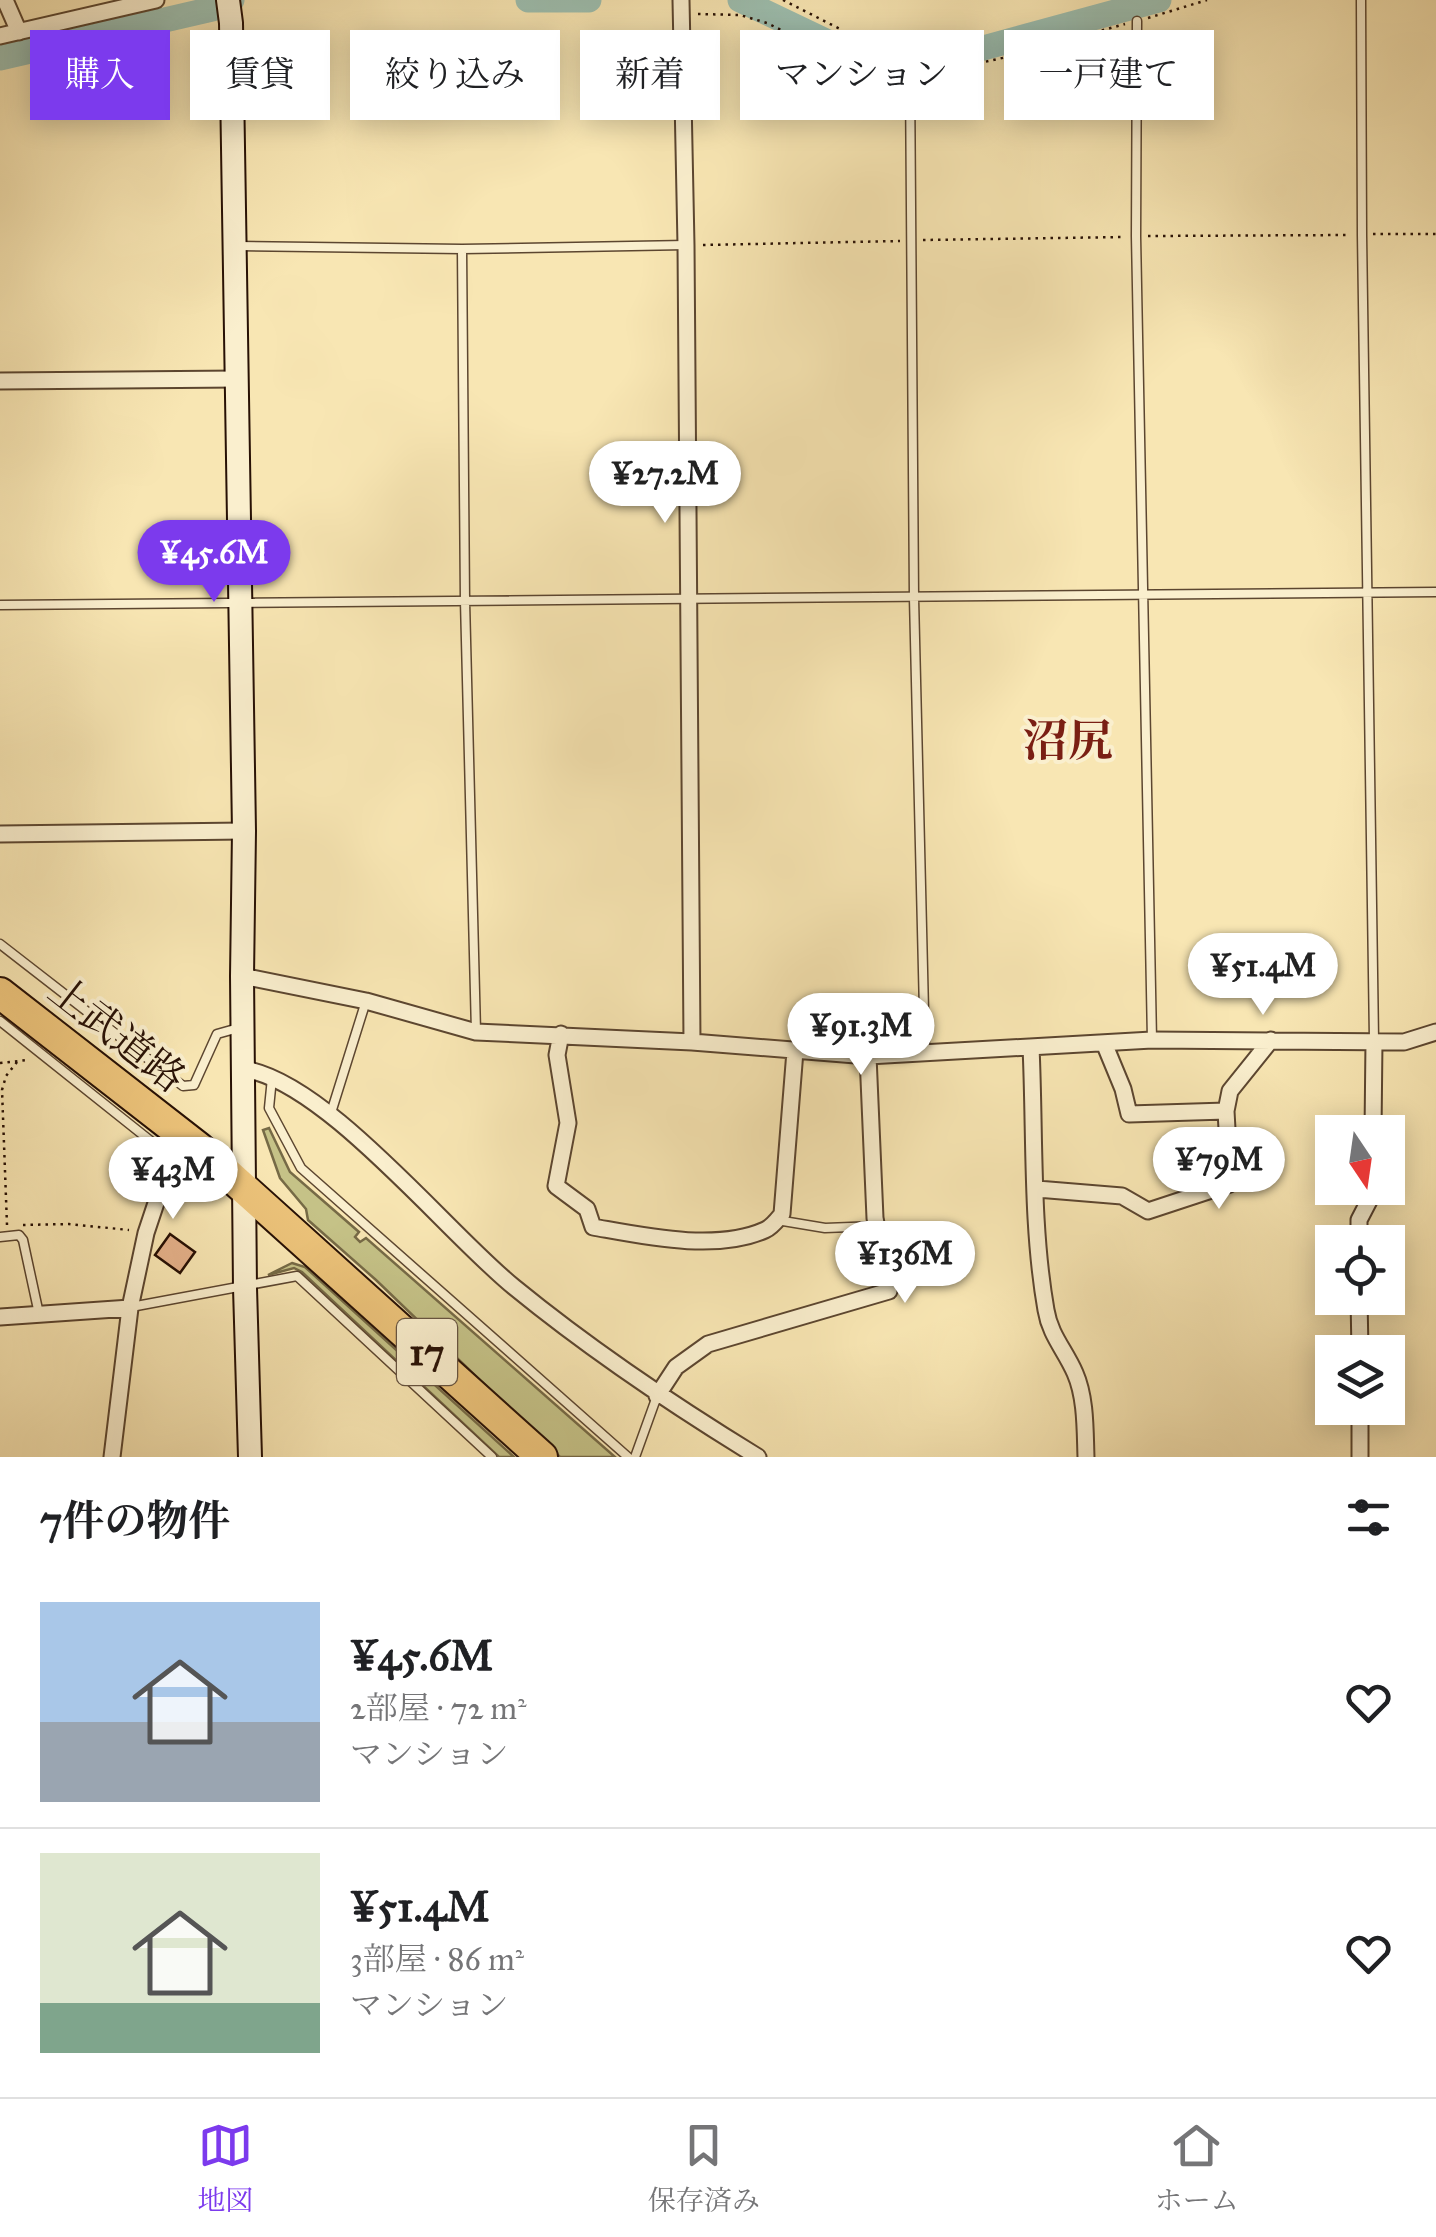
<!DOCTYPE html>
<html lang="ja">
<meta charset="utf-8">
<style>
body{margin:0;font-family:"IM FELL Great Primer","Noto Serif JP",serif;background:#f2f2f2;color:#202124;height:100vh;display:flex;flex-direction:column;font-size:38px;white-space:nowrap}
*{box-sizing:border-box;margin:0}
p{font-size:32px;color:#757577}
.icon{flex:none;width:55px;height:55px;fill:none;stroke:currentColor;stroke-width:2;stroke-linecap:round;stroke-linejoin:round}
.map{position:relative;height:1457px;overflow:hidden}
.details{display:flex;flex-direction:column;background:#fff;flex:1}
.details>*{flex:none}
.guide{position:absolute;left:30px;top:30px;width:1378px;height:90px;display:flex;gap:20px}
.needle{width:65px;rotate:167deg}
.controls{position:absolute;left:1315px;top:1115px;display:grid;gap:20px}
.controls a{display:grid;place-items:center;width:90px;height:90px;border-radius:0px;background:#fff;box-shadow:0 5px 25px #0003;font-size:50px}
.price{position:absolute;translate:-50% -85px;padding:0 22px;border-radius:35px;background:#fff;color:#222;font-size:32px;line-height:65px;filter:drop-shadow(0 2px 5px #0008)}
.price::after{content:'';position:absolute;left:50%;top:60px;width:30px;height:22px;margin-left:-15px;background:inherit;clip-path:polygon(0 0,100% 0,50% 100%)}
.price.current{background:#7c3aed;color:#fff}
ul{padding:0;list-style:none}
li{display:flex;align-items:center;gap:30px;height:250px;padding:0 40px}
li+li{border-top:2px solid #e0e0e0}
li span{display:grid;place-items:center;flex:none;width:280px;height:200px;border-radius:0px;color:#555}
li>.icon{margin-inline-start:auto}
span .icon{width:120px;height:120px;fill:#fffc;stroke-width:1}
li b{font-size:42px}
h2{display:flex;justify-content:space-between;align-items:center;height:120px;padding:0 40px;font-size:42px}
.chip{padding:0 35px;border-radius:0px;background:#fff;box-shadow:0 5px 25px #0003;font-size:35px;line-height:90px}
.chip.current{background:#7c3aed;color:#fff}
.menu{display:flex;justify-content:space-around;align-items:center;height:140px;border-top:2px solid #e0e0e0;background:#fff;font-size:28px;color:#757577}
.menu a{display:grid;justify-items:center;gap:5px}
.menu .current{color:#7c3aed}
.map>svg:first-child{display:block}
.green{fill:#c5c287;stroke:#766a46;stroke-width:2.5}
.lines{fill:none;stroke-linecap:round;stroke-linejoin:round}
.river{stroke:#9dbfb0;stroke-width:25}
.building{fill:#e4b18a;stroke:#281105;stroke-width:2.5}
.lane-casing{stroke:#5c4630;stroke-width:11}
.street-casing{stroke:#5c4630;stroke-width:19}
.secondary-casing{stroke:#281105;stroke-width:26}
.highway-casing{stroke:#281105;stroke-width:34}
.path{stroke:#281105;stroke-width:2.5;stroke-dasharray:2.5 5;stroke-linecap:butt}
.lane{stroke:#faefce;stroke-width:8}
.street{stroke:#faefce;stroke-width:15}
.secondary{stroke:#faefce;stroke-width:22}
.highway{stroke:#ecc37a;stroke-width:30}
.labels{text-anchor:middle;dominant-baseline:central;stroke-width:8;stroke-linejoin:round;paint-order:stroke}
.shield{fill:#faefce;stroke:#675441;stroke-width:2.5}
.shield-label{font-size:38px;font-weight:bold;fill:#281105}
.street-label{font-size:40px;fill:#281105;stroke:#faefce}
.quarter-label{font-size:45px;font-weight:bold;fill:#7a1f14;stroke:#faefce}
</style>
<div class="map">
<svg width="1436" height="1457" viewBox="0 0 1436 1457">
<rect width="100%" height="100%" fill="#f8e6b3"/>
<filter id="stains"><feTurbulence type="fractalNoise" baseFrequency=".002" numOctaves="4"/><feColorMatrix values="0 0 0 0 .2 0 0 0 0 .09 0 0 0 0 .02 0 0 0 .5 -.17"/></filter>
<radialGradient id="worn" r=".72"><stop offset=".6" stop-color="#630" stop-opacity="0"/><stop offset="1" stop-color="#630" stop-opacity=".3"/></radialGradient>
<path class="green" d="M 269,1128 L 290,1172 L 359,1232 L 355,1237 L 360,1242 L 366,1238 L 615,1457 L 560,1457 L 376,1280 L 308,1220 L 306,1209 L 280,1178 L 263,1130 Z
M 292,1263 L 305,1267 L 514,1457 L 499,1457 L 302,1272 L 294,1268 L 268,1275 Z"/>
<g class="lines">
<path class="river" d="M 528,0 L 589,0
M 740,0 L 853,54 L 904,63 L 954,56 L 1159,0
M 0,58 L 212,9 L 232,0"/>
</g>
<path class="building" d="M 170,1234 L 195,1252 L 180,1273 L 155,1255 Z"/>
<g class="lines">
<g class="lane-casing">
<path id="lane" d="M 1361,0 L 1362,235 L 1374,1040
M 1137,21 L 1136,236 L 1152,1040
M 910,76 L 914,598 L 925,1053
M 238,246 L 462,249 L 686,245
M 462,249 L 465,601 L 476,1032
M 0,605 L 1436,592
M 0,944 L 183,1086 L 194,1085 L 217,1034 L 242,1027
M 0,1021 L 162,1150
M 272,1078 L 269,1108 L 301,1168 L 628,1457
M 330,1116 L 366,1001
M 777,1220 L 825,1228 L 877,1226
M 0,1237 L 19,1235 L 23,1240 L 39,1314
M 131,1307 L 297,1276 L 492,1457
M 635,1457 L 657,1396"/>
</g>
<g class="street-casing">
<path id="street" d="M 5,0 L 19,32
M 681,0 L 686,245 L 692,1042
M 0,36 L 156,0
M 0,381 L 238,379
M 0,834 L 244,831
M 242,976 L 366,1001 L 476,1032 L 692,1042 L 868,1056 L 1152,1040 L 1404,1042 L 1436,1032
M 561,1034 L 557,1055 L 568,1123 L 556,1186 L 587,1209 L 593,1227 C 644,1236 716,1252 765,1230 C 772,1227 777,1220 782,1214 L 795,1051
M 1104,1043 L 1123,1089 L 1129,1114 L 1226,1111
M 1031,1047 C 1035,1134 1031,1225 1046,1310 C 1050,1335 1065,1350 1075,1373 C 1086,1398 1085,1430 1086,1457
M 243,1069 C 325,1080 447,1233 514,1287 C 591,1350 673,1405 758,1457
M 1373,1132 L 1374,1041
M 1037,1189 L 1122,1196 L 1148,1211 L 1230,1184 L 1226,1111 L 1230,1091 L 1271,1040
M 1359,1242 L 1359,1220 L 1372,1195 L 1372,1188
M 1359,1298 L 1360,1352
M 0,1317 L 130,1308
M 657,1396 L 676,1367 L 708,1344 L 889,1291 L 875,1218 L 868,1056
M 1360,1408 L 1360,1457
M 112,1457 L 130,1308 L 146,1233 L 169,1164 L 162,1150"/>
</g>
<g class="secondary-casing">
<path id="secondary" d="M 228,0 L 231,23 L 244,831 L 242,976 L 245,1288 L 250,1457"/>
</g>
<g class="highway-casing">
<path id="highway" d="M 0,993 L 199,1148 L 542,1457"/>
</g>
<path class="path" d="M 783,0 L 840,29
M 698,14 L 740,15 L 767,23 L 854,66 L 897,75
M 1148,18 L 1207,0
M 920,76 L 1007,57 L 1125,24
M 1373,234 L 1436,234
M 1148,236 L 1350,235
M 923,240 L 1125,237
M 703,245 L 900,241
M 0,1063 L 28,1060
M 7,1225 L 2,1090 L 6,1076 L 17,1062
M 23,1225 L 69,1224 L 129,1230"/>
<use href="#lane" class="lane"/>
<use href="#street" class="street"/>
<use href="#secondary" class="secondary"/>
<use href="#highway" class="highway"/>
</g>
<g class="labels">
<rect class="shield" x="397" y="1319" width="60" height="66" rx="8"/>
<g class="shield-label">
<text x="427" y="1352">17</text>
</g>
<g class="street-label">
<text transform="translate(117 1034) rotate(38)">上武道路</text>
</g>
<g class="quarter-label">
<text x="1068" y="740">沼尻</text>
</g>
</g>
<rect width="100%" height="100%" filter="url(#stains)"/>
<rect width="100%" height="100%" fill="url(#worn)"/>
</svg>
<div class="controls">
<a><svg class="needle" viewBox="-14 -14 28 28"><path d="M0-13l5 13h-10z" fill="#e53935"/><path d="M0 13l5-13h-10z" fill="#757577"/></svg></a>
<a><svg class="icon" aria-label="locate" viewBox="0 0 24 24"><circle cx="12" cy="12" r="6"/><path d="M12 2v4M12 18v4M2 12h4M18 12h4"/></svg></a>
<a><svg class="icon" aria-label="layers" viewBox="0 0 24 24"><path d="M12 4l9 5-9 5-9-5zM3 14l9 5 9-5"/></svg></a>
</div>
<b class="price" style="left:665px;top:526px">¥27.2M</b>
<b class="price current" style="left:214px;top:605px">¥45.6M</b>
<b class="price" style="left:1263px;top:1018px">¥51.4M</b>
<b class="price" style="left:861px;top:1078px">¥91.3M</b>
<b class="price" style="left:1219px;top:1212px">¥79M</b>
<b class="price" style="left:173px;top:1222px">¥43M</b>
<b class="price" style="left:905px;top:1306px">¥136M</b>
<div class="guide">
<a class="chip current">購入</a>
<a class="chip">賃貸</a>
<a class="chip">絞り込み</a>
<a class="chip">新着</a>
<a class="chip">マンション</a>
<a class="chip">一戸建て</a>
</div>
</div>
<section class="details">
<h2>7件の物件<svg class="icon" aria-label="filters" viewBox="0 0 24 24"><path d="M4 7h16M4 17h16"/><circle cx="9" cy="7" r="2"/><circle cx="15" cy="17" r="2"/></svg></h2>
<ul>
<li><span style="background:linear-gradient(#a9c7e8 60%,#9aa5b1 0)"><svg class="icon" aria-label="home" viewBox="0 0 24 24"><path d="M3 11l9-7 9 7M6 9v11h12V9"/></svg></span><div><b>¥45.6M</b><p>2部屋 · 72 m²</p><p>マンション</p></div><svg class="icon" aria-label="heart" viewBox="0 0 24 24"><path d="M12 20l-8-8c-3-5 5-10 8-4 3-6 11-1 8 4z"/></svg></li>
<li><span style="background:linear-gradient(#dfe7d0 75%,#7fa58c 0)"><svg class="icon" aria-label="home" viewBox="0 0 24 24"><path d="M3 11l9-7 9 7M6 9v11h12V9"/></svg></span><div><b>¥51.4M</b><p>3部屋 · 86 m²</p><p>マンション</p></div><svg class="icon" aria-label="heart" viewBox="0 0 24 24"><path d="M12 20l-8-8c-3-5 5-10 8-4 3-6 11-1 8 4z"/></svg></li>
</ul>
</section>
<nav class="menu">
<a class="current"><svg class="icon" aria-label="map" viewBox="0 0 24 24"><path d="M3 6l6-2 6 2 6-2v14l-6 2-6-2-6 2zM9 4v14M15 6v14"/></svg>地図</a>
<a><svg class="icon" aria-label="saved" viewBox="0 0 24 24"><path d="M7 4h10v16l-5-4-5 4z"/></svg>保存済み</a>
<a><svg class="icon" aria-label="home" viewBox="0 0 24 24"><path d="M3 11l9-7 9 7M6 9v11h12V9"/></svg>ホーム</a>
</nav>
